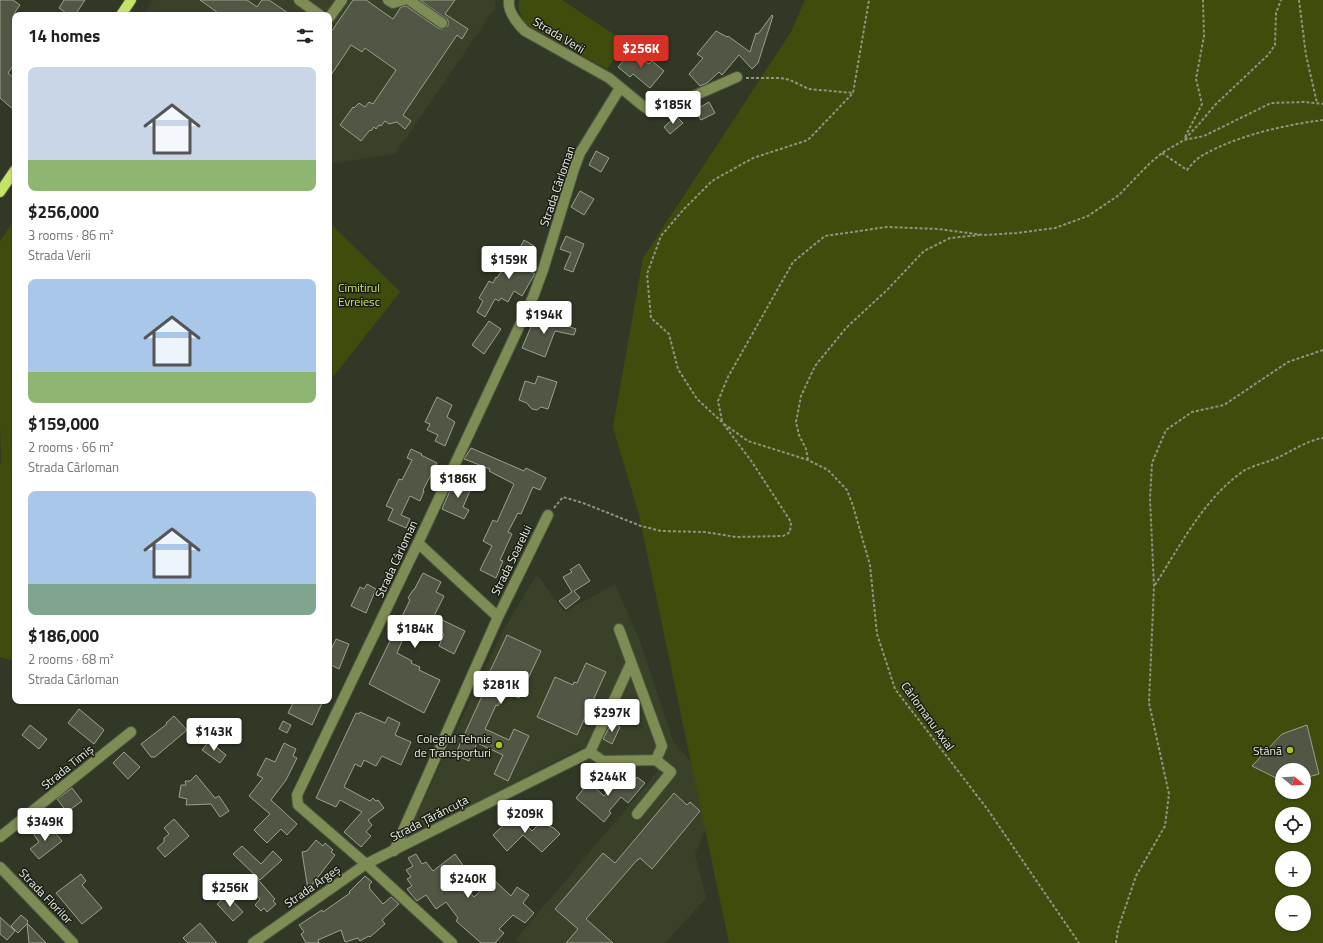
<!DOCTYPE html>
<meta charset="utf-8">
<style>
body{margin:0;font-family:"Titillium Web",sans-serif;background:#f2f2f2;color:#202124;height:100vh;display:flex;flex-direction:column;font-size:15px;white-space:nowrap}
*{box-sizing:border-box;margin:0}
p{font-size:13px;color:#757577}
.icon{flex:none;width:22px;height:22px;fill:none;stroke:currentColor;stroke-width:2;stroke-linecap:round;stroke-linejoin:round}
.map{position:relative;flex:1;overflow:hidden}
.panel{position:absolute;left:12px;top:12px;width:320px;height:692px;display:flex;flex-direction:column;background:#fff;border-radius:8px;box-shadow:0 1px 3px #0004}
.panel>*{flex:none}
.needle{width:26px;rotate:108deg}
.controls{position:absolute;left:1275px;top:763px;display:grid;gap:8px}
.controls a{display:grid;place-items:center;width:36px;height:36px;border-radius:50%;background:#fff;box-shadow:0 1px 3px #0004;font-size:20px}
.price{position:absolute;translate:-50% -34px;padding:0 9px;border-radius:4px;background:#fff;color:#222;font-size:13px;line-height:26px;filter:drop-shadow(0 1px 2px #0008)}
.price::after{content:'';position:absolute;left:50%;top:24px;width:12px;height:9px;margin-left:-6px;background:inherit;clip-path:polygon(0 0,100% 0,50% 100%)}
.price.on{background:#d93025;color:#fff}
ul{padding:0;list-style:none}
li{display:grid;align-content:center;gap:8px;height:212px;padding:0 16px}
li span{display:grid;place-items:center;height:124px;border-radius:8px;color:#555}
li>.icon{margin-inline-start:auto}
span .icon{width:72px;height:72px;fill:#fffc;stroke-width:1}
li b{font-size:17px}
h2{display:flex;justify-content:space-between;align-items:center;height:48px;padding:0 16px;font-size:17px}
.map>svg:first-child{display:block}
.built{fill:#394128}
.green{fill:#3e4d0b;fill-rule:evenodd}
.building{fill:#515744;stroke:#9aa18b}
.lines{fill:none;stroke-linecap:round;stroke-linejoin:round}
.minor-casing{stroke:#4f5544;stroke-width:12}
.major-casing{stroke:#4f5544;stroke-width:12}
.path{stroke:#8f9485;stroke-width:2;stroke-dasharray:3 2;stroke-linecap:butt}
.minor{stroke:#7d8d54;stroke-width:10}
.major{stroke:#c4e468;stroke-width:10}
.poi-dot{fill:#a5c823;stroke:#1c1e16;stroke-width:1.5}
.labels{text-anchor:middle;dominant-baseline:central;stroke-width:3;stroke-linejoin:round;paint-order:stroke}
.street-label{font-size:12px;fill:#e8ece0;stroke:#1c1e16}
.park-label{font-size:12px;fill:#c5e56c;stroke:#1c1e16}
.poi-label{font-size:12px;fill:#e8ece0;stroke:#1c1e16;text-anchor:end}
</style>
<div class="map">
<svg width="1323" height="943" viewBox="0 0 1323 943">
<rect width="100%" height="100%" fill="#323826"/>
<path class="built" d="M 153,0 L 495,0 L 496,7 L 395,154 L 329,164 L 329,15 L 143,15 Z
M 537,574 L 564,612 L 615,584 L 640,641 L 673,741 L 710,784 L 716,805 L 695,854 L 706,898 L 665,943 L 521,943 L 516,939 L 658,771 L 652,766 L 588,765 L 580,749 L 413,834 L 410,829 L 503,631 Z"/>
<path class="green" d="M 519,0 L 562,0 L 627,43 L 607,69 L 524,23 L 519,10 Z
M 805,0 L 1323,0 L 1323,943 L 729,943 L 639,515 L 613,427 L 643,258 L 791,32 ZM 1282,770 L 1304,770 L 1304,792 L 1282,792 ZM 1282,814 L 1304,814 L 1304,836 L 1282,836 ZM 1282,858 L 1304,858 L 1304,880 L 1282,880 ZM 1282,902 L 1304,902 L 1304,924 L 1282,924 Z
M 15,219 L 15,661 L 0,657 L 0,465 L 1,461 L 0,425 L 0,241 Z
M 329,222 L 400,292 L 329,382 Z"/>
<path class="building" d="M 0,0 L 13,0 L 20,5 L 15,12 L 15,63 L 8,73 L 15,79 L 15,111 L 0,98 Z
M 64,0 L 85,0 L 75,15 L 69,15 L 59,8 Z
M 200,0 L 247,0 L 257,7 L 262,0 L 269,0 L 291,15 L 221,15 Z
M 353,0 L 366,0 L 393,19 L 401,7 L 406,6 L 438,28 L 442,29 L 448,26 L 448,20 L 420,0 L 455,0 L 445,14 L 468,29 L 462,39 L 457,35 L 403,115 L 411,121 L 405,129 L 397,122 L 389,124 L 385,121 L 381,126 L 379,125 L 376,129 L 374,127 L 371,131 L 370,130 L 361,141 L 340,125 L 353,107 L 354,108 L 359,103 L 365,107 L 369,102 L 373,104 L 396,70 L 365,48 L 362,52 L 351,45 L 329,78 L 329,35 Z
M 772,15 L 773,16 L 758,63 L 752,69 L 739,55 L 722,75 L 719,72 L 707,83 L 700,86 L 689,74 L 703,58 L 697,54 L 716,31 L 727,37 L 728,36 L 750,52 L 756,33 L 758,34 Z
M 632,51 L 649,64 L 652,61 L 664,71 L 650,88 L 633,74 L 630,77 L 618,67 Z
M 709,102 L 715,113 L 701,120 L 695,110 Z
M 676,116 L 683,123 L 670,134 L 664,127 Z
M 596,151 L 609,158 L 601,172 L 589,165 Z
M 580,191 L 594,199 L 584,215 L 571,207 Z
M 566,236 L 584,244 L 573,272 L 564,269 L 571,253 L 560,249 Z
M 524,240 L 534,246 L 527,259 L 529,260 L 525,268 L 535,274 L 533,277 L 522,296 L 514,291 L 508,302 L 501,298 L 499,301 L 495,299 L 485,317 L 477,312 L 483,301 L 479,298 L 489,281 L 493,283 L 496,277 L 497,278 L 509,259 L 513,261 Z
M 536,315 L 576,329 L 574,335 L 555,331 L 545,357 L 522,348 Z
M 489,321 L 501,329 L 484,354 L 472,345 Z
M 538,376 L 557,382 L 548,409 L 541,407 L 537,410 L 532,409 L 529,406 L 527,403 L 519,400 L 525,381 L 535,384 Z
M 437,397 L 452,405 L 447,417 L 455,422 L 445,446 L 435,441 L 438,435 L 427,430 L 430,424 L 425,422 Z
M 471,448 L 524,471 L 526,468 L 546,478 L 540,490 L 533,487 L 521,514 L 518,513 L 508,532 L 512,534 L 500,560 L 503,561 L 496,578 L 480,570 L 492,546 L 483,541 L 493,520 L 497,522 L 514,484 L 489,471 L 490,469 L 464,459 Z
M 411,449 L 422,454 L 421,455 L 437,463 L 423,490 L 424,491 L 420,501 L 410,496 L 401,515 L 410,519 L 406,528 L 388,520 L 393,509 L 386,506 L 399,479 L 402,480 L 412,460 L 407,458 Z
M 455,479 L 472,486 L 463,507 L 469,510 L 464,519 L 442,509 Z
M 579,564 L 590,581 L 574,591 L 580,598 L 566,609 L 559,601 L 572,592 L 563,577 L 572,572 L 570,570 Z
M 423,573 L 441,582 L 436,592 L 444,596 L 434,616 L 465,631 L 454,654 L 439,646 L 444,634 L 414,620 L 407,635 L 405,634 L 397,653 L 412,661 L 411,663 L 420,667 L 419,670 L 440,680 L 424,713 L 369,684 L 410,600 L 408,598 L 413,590 L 414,590 Z
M 367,584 L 376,589 L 366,613 L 351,606 L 360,587 L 364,589 Z
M 507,635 L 541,651 L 519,698 L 505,691 L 498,706 L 496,705 L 485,729 L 509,740 L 514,729 L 529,736 L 508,781 L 494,774 L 503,755 L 477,743 L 469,761 L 455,755 L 488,683 L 485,682 Z
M 336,639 L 349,644 L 339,669 L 329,664 L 329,654 Z
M 586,663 L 606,672 L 577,735 L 537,717 L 555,677 L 573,685 L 574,682 L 577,683 Z
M 294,701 L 323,701 L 312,725 L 288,713 Z
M 79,709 L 104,730 L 94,744 L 68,723 Z
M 360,712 L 385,723 L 388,717 L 400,723 L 395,735 L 411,742 L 401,765 L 382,756 L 376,766 L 364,760 L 361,767 L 355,764 L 344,787 L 370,801 L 373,798 L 376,801 L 378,800 L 384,808 L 368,820 L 372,825 L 366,832 L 371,836 L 361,847 L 344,832 L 362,812 L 340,800 L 336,807 L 316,798 L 356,713 L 359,714 Z
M 174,716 L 187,730 L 155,757 L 151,757 L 141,744 L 167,724 L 166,723 Z
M 283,721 L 291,725 L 287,733 L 279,729 Z
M 612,722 L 620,727 L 612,744 L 603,739 Z
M 30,725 L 47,739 L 39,749 L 22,735 Z
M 1307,725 L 1319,774 L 1304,778 L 1304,770 L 1282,770 L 1282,781 L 1252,766 L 1282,734 Z
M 209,741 L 226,755 L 220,763 L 202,750 Z
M 284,743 L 296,749 L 293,756 L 297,758 L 286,780 L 271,800 L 297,824 L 287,835 L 281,829 L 267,843 L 254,830 L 270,814 L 249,796 L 263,778 L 257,775 L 266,758 L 275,762 Z
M 124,752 L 140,767 L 128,779 L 113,763 Z
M 196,775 L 215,798 L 219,796 L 229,811 L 220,817 L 211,804 L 186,805 L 187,799 L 179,797 L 181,785 L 186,785 L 185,781 L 190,781 Z
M 637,777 L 645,783 L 628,803 L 621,797 L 609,811 L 611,813 L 604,822 L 576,798 L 589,782 L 604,796 L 618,780 L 628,789 Z
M 72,788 L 82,801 L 67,812 L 57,799 Z
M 674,793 L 687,805 L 690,802 L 700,811 L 652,869 L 640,858 L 638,860 L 637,860 L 586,919 L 613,943 L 566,943 L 578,929 L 555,909 L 603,853 L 615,863 Z
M 516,814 L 532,831 L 539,824 L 543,824 L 554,828 L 560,834 L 542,852 L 523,835 L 507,851 L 493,835 Z
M 174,819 L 189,836 L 165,857 L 157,848 L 164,842 L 164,838 L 169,834 L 164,828 Z
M 48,824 L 62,841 L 39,859 L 30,849 L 39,842 L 34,835 Z
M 316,840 L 323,846 L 325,843 L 333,850 L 331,852 L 335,855 L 308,890 L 302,852 L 307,851 Z
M 242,846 L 261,864 L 273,851 L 282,860 L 260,880 L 233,854 Z
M 416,854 L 422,864 L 426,862 L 433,871 L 455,854 L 465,868 L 460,873 L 462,875 L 457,878 L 474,897 L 493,879 L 511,896 L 517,887 L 529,895 L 523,903 L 534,913 L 525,923 L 513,915 L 499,929 L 504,933 L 495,943 L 481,943 L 456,921 L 458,918 L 446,902 L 436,909 L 426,895 L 417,901 L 411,894 L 407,889 L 412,886 L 407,879 L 411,877 L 406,870 L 413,866 L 408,858 Z
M 81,874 L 86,881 L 82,885 L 102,908 L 82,924 L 56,893 Z
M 228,874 L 236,883 L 220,897 L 212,888 Z
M 254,875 L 275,899 L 273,901 L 276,904 L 267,912 L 264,908 L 261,911 L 255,905 L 260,899 L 246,883 Z
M 365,876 L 372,882 L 369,885 L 370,887 L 369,888 L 383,904 L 391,897 L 399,904 L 382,920 L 385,924 L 370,937 L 369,936 L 360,941 L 358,938 L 345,942 L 341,930 L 318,940 L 319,943 L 306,943 L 301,934 L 304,932 L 299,925 L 322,910 L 323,912 L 350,893 L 349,892 Z
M 227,895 L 243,912 L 233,921 L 217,904 Z
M 21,915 L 28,921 L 27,923 L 46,943 L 29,943 L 27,924 L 18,933 L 11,926 Z
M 0,917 L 15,931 L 7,940 L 0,934 Z
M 200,923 L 217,943 L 188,943 L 183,938 Z"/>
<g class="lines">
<g class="minor-casing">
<path id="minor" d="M 299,0 L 320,15
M 388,0 L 393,3 L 404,0
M 409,0 L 442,23
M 509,0 C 507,12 518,24 525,31 L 609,78 L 643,106 L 651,111 L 662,110 L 737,77
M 329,18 L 342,0
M 418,543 L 498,617
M 619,629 L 662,746 L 656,760
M 590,752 L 631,663
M 637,814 L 671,772 L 656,760
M 0,837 L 131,732
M 394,851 L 498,617 L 548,515
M 0,867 L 73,943
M 253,943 L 366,864 L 590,752 L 603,761 L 656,760
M 452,943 L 366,864 L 298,805 L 297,795 L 418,543 L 533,297 L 543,270 L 574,169 L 580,153 L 620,88"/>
</g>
<g class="major-casing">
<path id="major" d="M 121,15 L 131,0
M 0,192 L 15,170"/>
</g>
<path class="path" d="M 1299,0 L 1306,55 L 1317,103
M 746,78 L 781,78 L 790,80 L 809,89 L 853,93
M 1185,137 L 1202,104 L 1196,79 L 1204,36 L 1203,0
M 1185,139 L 1199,124 L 1215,105 L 1268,55 L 1275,45 L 1276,13 L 1281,0
M 1162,153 L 1187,170 C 1192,164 1198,157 1205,154 C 1239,135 1285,125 1323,120
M 722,421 L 718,401 L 728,377 L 793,262 L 825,236 L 887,227 L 938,229 L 984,235 L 1017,233 L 1055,228 L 1088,216 L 1119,195 L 1148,165 L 1162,153 L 1184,140 L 1204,136 L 1271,103 L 1304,102 L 1323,104
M 724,424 L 748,441 L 808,460 L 828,470 L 847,490 L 853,506 L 870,565 L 877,634 L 895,689 L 988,810 L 1079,943
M 808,460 L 806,449 L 799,435 L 796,422 L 801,396 L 815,366 L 846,328 L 888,289 L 924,251 L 950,238 L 980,235
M 554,508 L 563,497 L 583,503 L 641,526 L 661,531 L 705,532 L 736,537 L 783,536 L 790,532 L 791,522 L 752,462 L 722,422 L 697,399 L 678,369 L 669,334 L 651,318 L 647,274 L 661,236 L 684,209 L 712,181 L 753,158 L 808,140 L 853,93 L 869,0
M 1155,585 C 1180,546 1203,500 1242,472 C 1252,465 1267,463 1279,457 C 1292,451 1308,440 1323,438
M 1116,943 L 1118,929 L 1136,876 L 1165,826 L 1169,794 L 1149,703 L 1154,586 L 1150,498 L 1152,463 L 1166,430 L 1192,412 L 1224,405 L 1288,362 L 1323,350"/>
<use href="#minor" class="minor"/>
<use href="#major" class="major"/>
</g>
<g class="poi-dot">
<circle cx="499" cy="745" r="4"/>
<circle cx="1290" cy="750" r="4"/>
</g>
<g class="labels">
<g class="street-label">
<text transform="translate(559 35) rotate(31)">Strada Verii</text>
<text transform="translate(557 186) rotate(-71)">Strada Cârloman</text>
<text transform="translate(396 559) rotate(-65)">Strada Cârloman</text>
<text transform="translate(511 560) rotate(-64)">Strada Soarelui</text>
<text transform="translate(928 716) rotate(54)">Cârlomanu Axial</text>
<text transform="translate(67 767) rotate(-39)">Strada Timiș</text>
<text transform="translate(429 818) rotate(-27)">Strada Țărăncuța</text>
<text transform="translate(312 886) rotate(-35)">Strada Argeș</text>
<text transform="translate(46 896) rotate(46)">Strada Florilor</text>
</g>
<g class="park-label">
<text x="359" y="287">Cimitirul<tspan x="359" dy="14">Evreiesc</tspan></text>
</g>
<g class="poi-label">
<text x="491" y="738">Colegiul Tehnic<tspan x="491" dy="14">de Transporturi</tspan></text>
<text x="1282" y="750">Stână</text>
</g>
</g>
</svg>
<div class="controls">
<a><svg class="needle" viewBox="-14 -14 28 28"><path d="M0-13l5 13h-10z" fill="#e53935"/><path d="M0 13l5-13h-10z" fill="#757577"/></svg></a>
<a><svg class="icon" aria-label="locate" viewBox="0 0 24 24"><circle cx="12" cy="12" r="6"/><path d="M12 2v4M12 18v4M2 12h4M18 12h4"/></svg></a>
<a>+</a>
<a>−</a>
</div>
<b class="price on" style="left:641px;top:69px">$256K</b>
<b class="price" style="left:673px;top:125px">$185K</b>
<b class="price" style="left:509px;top:280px">$159K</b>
<b class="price" style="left:544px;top:335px">$194K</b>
<b class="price" style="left:458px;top:499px">$186K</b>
<b class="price" style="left:415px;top:649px">$184K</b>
<b class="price" style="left:501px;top:705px">$281K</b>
<b class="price" style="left:612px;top:733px">$297K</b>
<b class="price" style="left:214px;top:752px">$143K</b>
<b class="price" style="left:608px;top:797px">$244K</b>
<b class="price" style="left:525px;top:834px">$209K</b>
<b class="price" style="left:45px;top:842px">$349K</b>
<b class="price" style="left:468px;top:899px">$240K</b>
<b class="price" style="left:230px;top:908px">$256K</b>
<section class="panel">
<h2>14 homes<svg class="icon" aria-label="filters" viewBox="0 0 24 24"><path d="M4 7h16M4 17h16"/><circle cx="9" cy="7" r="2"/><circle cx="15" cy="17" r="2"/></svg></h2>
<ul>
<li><span style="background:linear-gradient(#c9d6e8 75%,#8fb573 0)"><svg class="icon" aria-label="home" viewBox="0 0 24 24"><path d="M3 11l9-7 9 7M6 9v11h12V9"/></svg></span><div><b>$256,000</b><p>3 rooms · 86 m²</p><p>Strada Verii</p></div></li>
<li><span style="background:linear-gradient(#a9c7e8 75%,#8fb573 0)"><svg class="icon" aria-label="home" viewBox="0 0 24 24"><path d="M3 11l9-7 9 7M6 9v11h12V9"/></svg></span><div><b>$159,000</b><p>2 rooms · 66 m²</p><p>Strada Cârloman</p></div></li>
<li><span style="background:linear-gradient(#a9c7e8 75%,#7fa58c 0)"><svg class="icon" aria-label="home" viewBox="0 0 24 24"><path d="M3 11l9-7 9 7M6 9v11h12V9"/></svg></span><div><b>$186,000</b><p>2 rooms · 68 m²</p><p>Strada Cârloman</p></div></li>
</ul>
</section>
</div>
